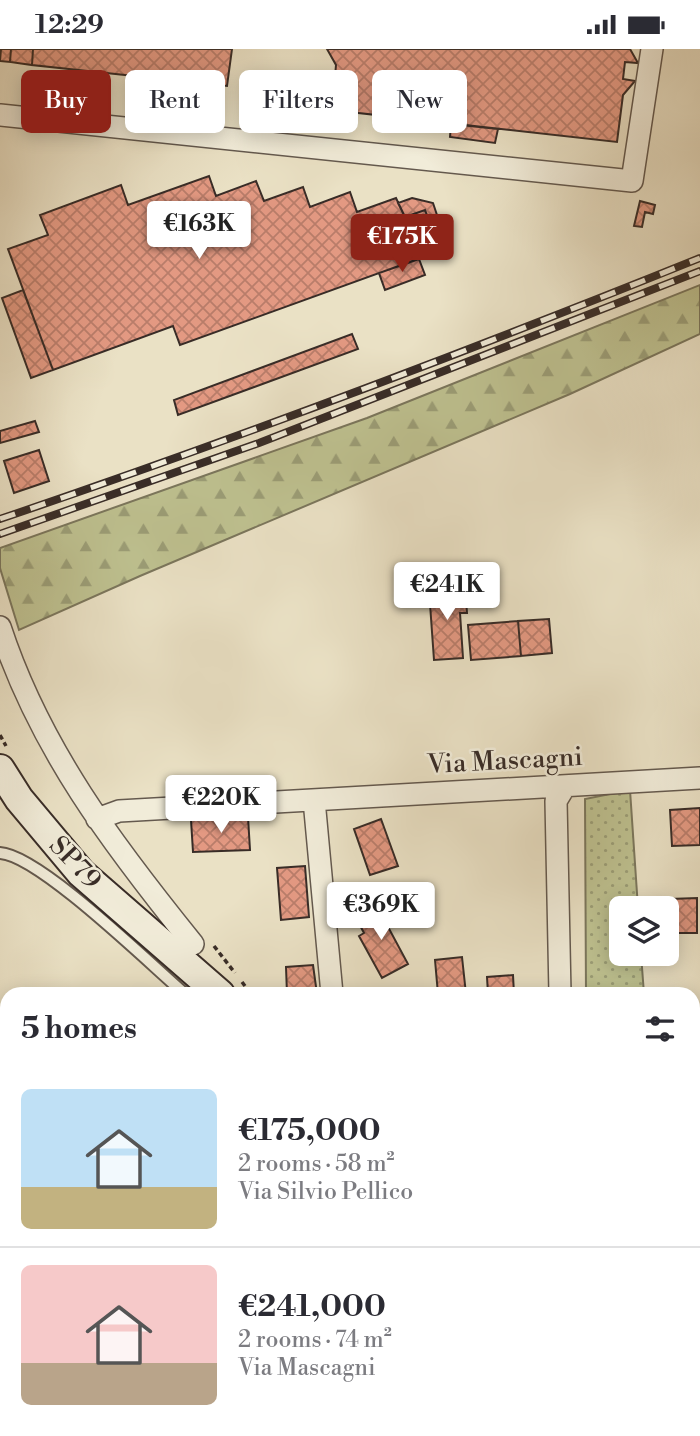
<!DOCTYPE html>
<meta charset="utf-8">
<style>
body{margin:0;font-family:"Libre Bodoni",serif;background:#f7f7f7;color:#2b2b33;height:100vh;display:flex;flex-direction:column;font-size:26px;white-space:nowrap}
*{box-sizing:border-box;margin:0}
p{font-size:23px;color:#7c7c81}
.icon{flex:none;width:38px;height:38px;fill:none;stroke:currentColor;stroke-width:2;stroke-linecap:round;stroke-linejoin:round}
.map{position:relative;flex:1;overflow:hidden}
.drawer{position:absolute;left:0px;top:938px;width:700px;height:450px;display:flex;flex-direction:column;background:#fff;border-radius:21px 21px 0 0;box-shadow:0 4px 18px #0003}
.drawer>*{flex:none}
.guide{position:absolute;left:21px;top:21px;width:658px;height:63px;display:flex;gap:14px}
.tools{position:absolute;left:609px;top:847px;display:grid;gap:14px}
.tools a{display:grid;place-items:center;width:70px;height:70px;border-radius:10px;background:#fff;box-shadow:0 4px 18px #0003;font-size:35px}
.price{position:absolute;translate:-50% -60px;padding:0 16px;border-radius:7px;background:#fff;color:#222;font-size:23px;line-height:46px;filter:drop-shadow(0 2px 4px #0008)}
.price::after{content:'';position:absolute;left:50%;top:42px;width:21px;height:16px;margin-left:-10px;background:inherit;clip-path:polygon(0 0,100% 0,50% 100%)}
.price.active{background:#8f2418;color:#fff}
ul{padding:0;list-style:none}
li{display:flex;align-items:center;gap:21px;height:175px;padding:0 21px}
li+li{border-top:2px solid #e1e1e2}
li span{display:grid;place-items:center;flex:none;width:196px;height:140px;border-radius:10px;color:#555}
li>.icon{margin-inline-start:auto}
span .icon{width:84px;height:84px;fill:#fffc;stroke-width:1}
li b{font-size:30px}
h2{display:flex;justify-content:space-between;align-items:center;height:84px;padding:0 21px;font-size:30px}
.tag{padding:0 24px;border-radius:10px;background:#fff;box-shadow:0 4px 18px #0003;font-size:24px;line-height:63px}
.tag.active{background:#8f2418;color:#fff}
.status{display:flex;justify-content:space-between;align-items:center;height:49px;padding:0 35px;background:#fff;direction:ltr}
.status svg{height:19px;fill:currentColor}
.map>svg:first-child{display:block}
.grass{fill:url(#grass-dots);stroke:#7b765c;stroke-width:2}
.forest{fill:url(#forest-firs);stroke:#7b765c;stroke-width:2}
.building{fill:url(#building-cross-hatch);stroke:#382c27;stroke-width:2}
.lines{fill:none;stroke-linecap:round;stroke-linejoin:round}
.service-casing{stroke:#64594e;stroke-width:14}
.minor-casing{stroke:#64594e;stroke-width:24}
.secondary-casing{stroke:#382c27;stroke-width:32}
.path{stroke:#382c27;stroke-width:3.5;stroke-dasharray:5 3.5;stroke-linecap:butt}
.service{stroke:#f1ecd9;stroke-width:10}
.minor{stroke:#f1ecd9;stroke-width:21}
.secondary{stroke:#f1ecd9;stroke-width:28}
.rail-casing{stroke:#382c27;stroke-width:8}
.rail{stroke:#f1ecd9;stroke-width:5;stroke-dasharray:16;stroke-linecap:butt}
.labels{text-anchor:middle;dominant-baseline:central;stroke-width:5;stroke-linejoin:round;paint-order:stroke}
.street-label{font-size:26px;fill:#382c27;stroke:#f1ecd9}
</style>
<div class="status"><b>12:29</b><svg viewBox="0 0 49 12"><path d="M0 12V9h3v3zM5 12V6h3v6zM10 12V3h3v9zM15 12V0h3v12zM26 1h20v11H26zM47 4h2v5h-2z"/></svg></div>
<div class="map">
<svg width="700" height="1387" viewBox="0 0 700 1387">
<defs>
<pattern id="grass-dots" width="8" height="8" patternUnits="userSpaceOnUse" patternTransform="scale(1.75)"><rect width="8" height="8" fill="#bec190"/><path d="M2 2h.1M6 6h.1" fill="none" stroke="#9b9d76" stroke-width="1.8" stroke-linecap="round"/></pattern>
<pattern id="forest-firs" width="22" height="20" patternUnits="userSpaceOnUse" patternTransform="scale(1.75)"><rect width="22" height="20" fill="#bec190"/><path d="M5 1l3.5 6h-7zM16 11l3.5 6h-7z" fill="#9b9d76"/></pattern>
<pattern id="building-cross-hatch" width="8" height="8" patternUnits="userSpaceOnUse" patternTransform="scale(1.75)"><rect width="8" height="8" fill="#e39982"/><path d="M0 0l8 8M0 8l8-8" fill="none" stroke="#b97d6a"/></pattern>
</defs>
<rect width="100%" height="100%" fill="#eae1c5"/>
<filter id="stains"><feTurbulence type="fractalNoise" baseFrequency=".00286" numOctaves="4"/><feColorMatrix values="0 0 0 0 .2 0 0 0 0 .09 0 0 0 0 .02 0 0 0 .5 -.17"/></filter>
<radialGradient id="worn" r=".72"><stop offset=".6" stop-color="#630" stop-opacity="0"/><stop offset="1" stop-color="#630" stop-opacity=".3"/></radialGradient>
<path class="grass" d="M 630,741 L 638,859 L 621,859 L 621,905 L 641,905 L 644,945 L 586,945 L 585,750 Z
M 693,1001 L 700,1001 L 700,1261 L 693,1260 Z"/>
<path class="forest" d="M 700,236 L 700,285 L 570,345 L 140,527 L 19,581 L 0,519 L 0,499 L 367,369 Z"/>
<path class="building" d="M 1,0 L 11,0 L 10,13 L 0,12 Z
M 11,0 L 33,0 L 32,16 L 10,13 Z
M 33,0 L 232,0 L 227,37 L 32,16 Z
M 327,0 L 630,0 L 638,14 L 625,13 L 623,30 L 635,32 L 623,46 L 617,93 L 332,61 L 336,16 Z
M 451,75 L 498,80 L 495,94 L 450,88 Z
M 209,127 L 216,147 L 256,132 L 264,152 L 303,138 L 310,158 L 350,143 L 357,163 L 396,149 L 405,168 L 425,161 L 440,202 L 180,296 L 173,277 L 53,321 L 8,200 L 48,186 L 40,166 L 121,136 L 128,156 Z
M 412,149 L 433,154 L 440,175 L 431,178 L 425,161 L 405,168 L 398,154 Z
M 640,152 L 655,156 L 653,165 L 645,163 L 642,178 L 634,177 Z
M 419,210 L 425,226 L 385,241 L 379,224 Z
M 23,241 L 53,321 L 31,329 L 2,249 Z
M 352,285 L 358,300 L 178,366 L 174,351 Z
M 35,372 L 39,383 L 0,394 L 0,382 Z
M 39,401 L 49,432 L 14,444 L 4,412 Z
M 465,538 L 467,564 L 460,564 L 463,609 L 434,611 L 429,541 Z
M 549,570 L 552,604 L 521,607 L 518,572 Z
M 518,572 L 521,607 L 471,611 L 468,576 Z
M 700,759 L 700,796 L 672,797 L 670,761 Z
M 248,768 L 250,801 L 193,803 L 191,771 Z
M 381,770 L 398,817 L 370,826 L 354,780 Z
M 305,817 L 309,868 L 281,871 L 277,819 Z
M 697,849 L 697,884 L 670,884 L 670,850 Z
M 384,856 L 393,873 L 387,876 L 408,915 L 382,929 L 359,887 L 364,884 L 357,871 Z
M 462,908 L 466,945 L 438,945 L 435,911 Z
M 313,916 L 317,945 L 287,945 L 286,918 Z
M 513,926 L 514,945 L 488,945 L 487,928 Z
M 74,1381 L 98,1381 L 101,1387 L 57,1387 Z
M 129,1381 L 171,1381 L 174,1387 L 132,1387 Z
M 412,1381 L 456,1381 L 458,1387 L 414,1387 Z"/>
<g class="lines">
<g class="service-casing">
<path id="service" d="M 0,804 C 39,806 150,915 185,945"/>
</g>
<g class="minor-casing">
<path id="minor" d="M 0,66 L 632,132 L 652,0
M 0,578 C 40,700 113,796 193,895
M 314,751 L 332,945
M 97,770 L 119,762 L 700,729
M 560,945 L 556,752 L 565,737
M 269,1387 L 284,1381"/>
</g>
<g class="secondary-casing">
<path id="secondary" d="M 0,720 L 19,750 L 81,824 L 220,945
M 550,1381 L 551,1387"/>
</g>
<path class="path" d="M 0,686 L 6,697
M 214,897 L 235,924
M 242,933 L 251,945
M 693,1380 L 700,1380"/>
<use href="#service" class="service"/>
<use href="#minor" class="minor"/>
<use href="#secondary" class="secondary"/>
<g class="rail-casing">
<path id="rail" d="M 0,470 C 236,390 469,302 700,209
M 0,485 L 259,394 L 700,222"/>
</g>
<use href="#rail" class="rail"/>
</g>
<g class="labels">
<g class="street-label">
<text transform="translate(505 712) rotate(-3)">Via Mascagni</text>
<text transform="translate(75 814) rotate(46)">SP79</text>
</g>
</g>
<rect width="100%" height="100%" filter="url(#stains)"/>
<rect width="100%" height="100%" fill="url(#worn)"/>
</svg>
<div class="tools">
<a><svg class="icon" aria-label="layers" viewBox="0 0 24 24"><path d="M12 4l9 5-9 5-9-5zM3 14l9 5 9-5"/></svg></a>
</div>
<b class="price" style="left:199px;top:212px">€163K</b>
<b class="price active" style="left:402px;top:225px">€175K</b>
<b class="price" style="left:447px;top:573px">€241K</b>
<b class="price" style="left:221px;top:786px">€220K</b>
<b class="price" style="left:381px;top:893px">€369K</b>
<div class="guide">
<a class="tag active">Buy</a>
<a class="tag">Rent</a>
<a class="tag">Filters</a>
<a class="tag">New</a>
</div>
<section class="drawer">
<h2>5 homes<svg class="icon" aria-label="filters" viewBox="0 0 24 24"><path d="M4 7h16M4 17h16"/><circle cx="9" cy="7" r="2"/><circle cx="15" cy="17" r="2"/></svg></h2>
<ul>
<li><span style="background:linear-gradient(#bfe0f5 70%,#c2b280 0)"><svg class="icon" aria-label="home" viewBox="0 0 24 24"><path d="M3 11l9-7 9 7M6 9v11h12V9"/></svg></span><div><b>€175,000</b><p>2 rooms · 58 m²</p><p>Via Silvio Pellico</p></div></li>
<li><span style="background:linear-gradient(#f6c9c9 70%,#b9a48a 0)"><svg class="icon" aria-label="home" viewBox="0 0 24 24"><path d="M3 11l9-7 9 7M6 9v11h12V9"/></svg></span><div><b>€241,000</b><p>2 rooms · 74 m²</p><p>Via Mascagni</p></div></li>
</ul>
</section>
</div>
